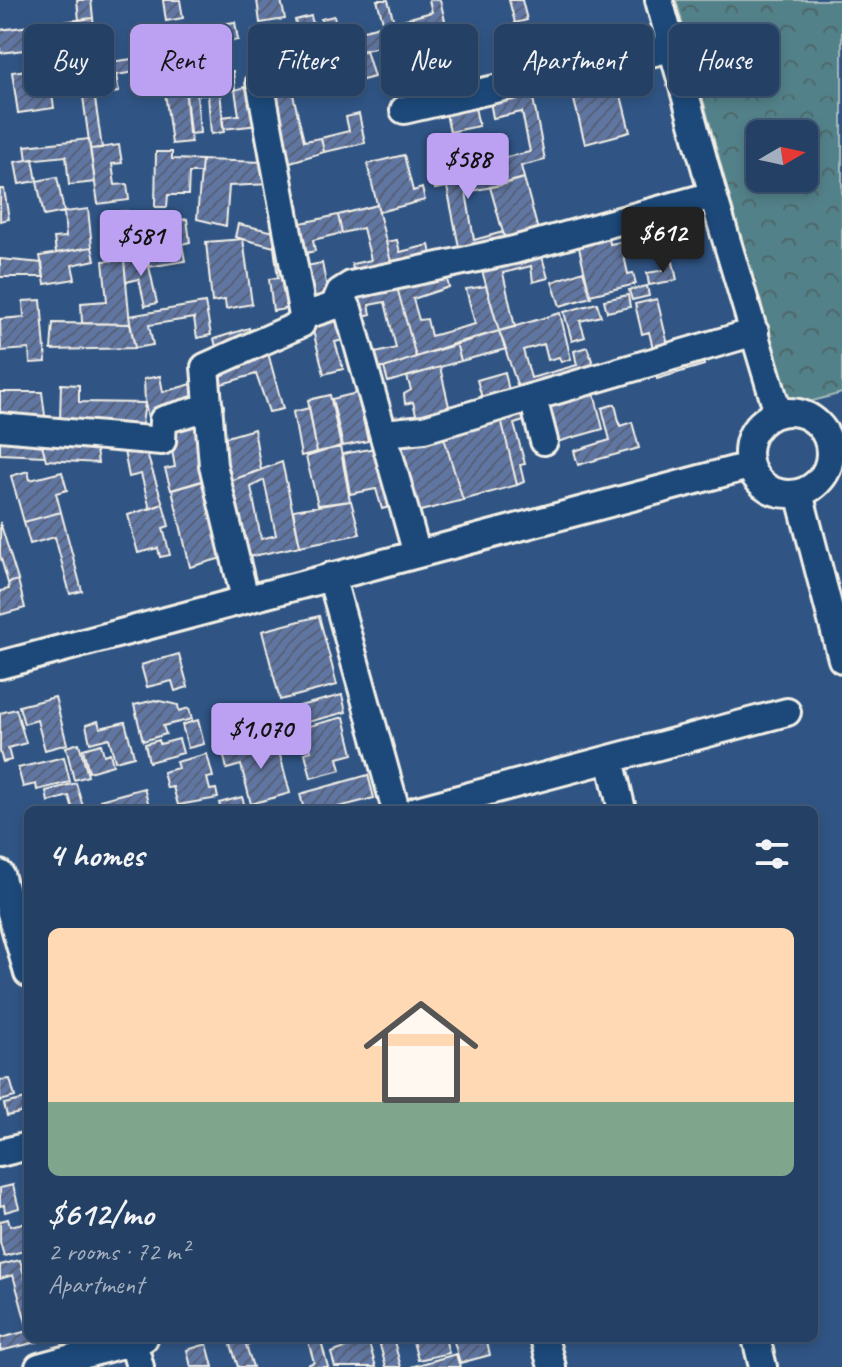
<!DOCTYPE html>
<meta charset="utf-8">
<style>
body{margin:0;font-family:Caveat,sans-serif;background:#304b6d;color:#f1f3f6;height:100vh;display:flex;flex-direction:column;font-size:30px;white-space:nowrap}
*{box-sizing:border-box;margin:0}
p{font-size:26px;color:#a3afbf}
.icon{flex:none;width:44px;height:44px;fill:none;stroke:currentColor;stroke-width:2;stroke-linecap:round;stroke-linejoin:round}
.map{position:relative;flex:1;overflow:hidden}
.drawer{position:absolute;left:24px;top:806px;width:794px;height:536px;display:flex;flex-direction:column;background:#244064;border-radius:12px;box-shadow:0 4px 12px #0003,0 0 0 2px #415978}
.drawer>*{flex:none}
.hud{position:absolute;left:24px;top:24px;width:794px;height:72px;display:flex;gap:16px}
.needle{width:52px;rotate:81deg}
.controls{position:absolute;left:746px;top:120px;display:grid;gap:16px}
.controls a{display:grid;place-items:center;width:72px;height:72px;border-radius:12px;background:#244064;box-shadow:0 4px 12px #0003,0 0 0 2px #415978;font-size:40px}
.price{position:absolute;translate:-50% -68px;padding:0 18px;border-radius:8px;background:#bca0f2;color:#111;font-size:26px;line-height:52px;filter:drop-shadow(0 2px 4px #0008)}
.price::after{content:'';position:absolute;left:50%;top:48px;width:24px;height:18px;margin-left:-12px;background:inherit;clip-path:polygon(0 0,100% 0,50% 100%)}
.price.on{background:#222;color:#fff}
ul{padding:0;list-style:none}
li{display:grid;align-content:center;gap:16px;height:424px;padding:0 24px}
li+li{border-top:2px solid #415978}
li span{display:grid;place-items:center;height:248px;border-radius:12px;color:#555}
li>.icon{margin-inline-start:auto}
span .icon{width:144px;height:144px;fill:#fffc;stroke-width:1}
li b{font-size:34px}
h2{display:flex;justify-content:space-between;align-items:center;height:96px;padding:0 24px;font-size:34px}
.pill{padding:0 28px;border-radius:12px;background:#244064;box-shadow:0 4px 12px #0003,0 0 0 2px #415978;font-size:28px;line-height:72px}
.pill.on{background:#bca0f2;color:#111}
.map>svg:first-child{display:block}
.park{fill:url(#park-crowns);stroke:#a4b9b8;stroke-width:2;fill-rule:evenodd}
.building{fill:url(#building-hatch);stroke:#f4f1e8;stroke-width:2;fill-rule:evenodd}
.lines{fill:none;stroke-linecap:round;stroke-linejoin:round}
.minor-casing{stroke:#f4f1e8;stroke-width:32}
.minor{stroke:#1f4a7a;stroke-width:26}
</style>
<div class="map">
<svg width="842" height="1367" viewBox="0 0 842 1367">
<defs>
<pattern id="park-crowns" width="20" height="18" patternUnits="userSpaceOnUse" patternTransform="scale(2)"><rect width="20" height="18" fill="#538189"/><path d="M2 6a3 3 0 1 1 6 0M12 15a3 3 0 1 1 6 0" fill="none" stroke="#4e676b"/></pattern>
<pattern id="building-hatch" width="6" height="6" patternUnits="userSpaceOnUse" patternTransform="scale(2)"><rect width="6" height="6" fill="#6176a2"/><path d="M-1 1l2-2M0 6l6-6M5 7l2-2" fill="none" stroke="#566179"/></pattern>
</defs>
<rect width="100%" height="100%" fill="#305585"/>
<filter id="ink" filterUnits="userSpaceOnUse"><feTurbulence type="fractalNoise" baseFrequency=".0125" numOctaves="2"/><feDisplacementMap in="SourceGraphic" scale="16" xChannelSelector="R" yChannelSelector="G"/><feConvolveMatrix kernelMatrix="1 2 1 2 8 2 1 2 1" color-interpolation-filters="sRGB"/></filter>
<g filter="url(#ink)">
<path class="park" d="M 676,0 L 842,0 L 842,393 L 787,408 ZM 760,134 L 804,134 L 804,178 L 760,178 Z"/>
<path class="building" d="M 77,0 L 91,0 L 93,18 L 79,20 Z
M 163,0 L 180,0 L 183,18 L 166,21 Z
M 257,0 L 281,0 L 285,19 L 260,23 Z
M 377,0 L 388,0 L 394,22 L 384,25 Z
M 429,0 L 440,0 L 447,29 L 358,52 L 353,33 L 432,12 Z
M 509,0 L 522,0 L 527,20 L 515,23 Z
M 311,16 L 319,49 L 302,52 L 295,20 Z
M 334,16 L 341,44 L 328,47 L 321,19 Z
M 93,18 L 95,41 L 0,53 L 0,30 Z
M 235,22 L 238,40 L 173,51 L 170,32 Z
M 453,27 L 466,78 L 450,82 L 444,59 L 407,68 L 400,41 Z
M 261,28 L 267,65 L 258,66 L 252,30 Z
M 95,41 L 96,48 L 100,48 L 105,83 L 93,85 L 102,148 L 90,149 L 76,44 Z
M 531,44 L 534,61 L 555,57 L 557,67 L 519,74 L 513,48 Z
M 366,50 L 374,77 L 348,84 L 341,57 Z
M 169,54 L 173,77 L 157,79 L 155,69 L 116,75 L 119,92 L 106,94 L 102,63 Z
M 341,57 L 349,89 L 340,91 L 336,75 L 270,91 L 267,75 Z
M 48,67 L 54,108 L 18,113 L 12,72 Z
M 614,67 L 630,132 L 585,144 L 573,96 L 586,92 L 582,75 Z
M 233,71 L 235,90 L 220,91 L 224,132 L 211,134 L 208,95 L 197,95 L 200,133 L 189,134 L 184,76 Z
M 184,76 L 191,142 L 172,144 L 163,78 Z
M 254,84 L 259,125 L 223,129 L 222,117 L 239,115 L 235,90 Z
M 291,86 L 304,141 L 321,138 L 324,152 L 287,163 L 270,91 Z
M 532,93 L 545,160 L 521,166 L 524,178 L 502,185 L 497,159 L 530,152 L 522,112 L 493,118 L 490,101 Z
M 474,103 L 479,126 L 450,132 L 445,109 Z
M 359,114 L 365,143 L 324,152 L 321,138 L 349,131 L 346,117 Z
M 89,139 L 95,182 L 69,185 L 66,156 L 27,160 L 25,146 Z
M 119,145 L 122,163 L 112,164 L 115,185 L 127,184 L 129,200 L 98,204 L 90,149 Z
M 156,152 L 172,152 L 172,159 L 202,160 L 201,173 L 189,173 L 188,195 L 168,195 L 167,207 L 155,207 Z
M 404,155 L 413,191 L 422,188 L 425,200 L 379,212 L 367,164 Z
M 33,159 L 37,181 L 19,184 L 15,162 Z
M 202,160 L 269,162 L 270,184 L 229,186 L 226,226 L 197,219 Z
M 487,162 L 489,171 L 499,170 L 502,185 L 466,192 L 474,240 L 503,232 L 506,243 L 460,252 L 447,187 L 435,189 L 432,172 Z
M 57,177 L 64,212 L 44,216 L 37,181 Z
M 524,178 L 539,234 L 506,243 L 490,187 Z
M 0,189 L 4,189 L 9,219 L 0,221 Z
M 377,205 L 392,266 L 354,275 L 352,264 L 371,260 L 363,228 L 342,233 L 338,215 Z
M 88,209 L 92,247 L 56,253 L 54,238 L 66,237 L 64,212 Z
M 127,211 L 133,259 L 124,260 L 118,212 Z
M 338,215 L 342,233 L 313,240 L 315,251 L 298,255 L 292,225 Z
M 187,219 L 190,242 L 182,244 L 185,261 L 148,267 L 142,226 Z
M 238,224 L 275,232 L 274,247 L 235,237 Z
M 608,232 L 610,244 L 621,242 L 628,274 L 633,273 L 636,284 L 590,295 L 577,239 Z
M 243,239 L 252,304 L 226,309 L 225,300 L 212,302 L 206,242 Z
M 397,240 L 400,252 L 429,245 L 432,257 L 392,266 L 386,242 Z
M 289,245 L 297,307 L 273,311 L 269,279 L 278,278 L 274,247 Z
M 539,246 L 548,278 L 533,282 L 531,266 L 503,273 L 515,327 L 499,331 L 479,260 Z
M 92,247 L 95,260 L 72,265 L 75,279 L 45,284 L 40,256 Z
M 147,257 L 157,303 L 145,306 L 139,279 L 126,282 L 124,260 Z
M 0,259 L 42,263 L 44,277 L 0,277 Z
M 124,260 L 130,324 L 82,323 L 81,303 L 107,301 L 103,261 Z
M 673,262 L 677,280 L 649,285 L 647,273 L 665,270 L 664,264 Z
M 322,263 L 330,304 L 308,309 L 301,267 Z
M 583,271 L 591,297 L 560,306 L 552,282 Z
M 445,272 L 449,287 L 413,299 L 419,320 L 427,319 L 431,336 L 475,324 L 466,289 L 486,286 L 499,331 L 416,357 L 395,280 Z
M 395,280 L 416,357 L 384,368 L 370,368 L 368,355 L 396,348 L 385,302 L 369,305 L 371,314 L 356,318 L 349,291 Z
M 647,286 L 649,296 L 632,300 L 629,290 Z
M 628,295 L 630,307 L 607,312 L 604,300 Z
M 657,299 L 669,349 L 654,353 L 649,332 L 642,334 L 635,304 Z
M 41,300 L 46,362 L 30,363 L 29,349 L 1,351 L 0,319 L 24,317 L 23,301 Z
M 205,303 L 211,335 L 197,338 L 194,318 L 149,325 L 153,345 L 135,348 L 129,316 Z
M 597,303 L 601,316 L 580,321 L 585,337 L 572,341 L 564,312 Z
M 342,307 L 352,338 L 335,342 L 343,369 L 324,374 L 312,327 Z
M 560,313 L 571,359 L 561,362 L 559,357 L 548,360 L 544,344 L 523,350 L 531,378 L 577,365 L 574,351 L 587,347 L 597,374 L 522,399 L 499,331 Z
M 53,323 L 130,324 L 135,348 L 51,350 Z
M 249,328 L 254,344 L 219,358 L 214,339 Z
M 499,331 L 506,349 L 461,361 L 456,343 Z
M 456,343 L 461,361 L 388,382 L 384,368 Z
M 267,349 L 283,409 L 269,412 L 256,374 L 215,386 L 213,367 Z
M 701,353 L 704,365 L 657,379 L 654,366 Z
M 440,367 L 451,415 L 418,422 L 413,402 L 405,404 L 404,394 L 411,390 L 407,377 Z
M 505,372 L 509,391 L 482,398 L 477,380 Z
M 160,376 L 163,392 L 199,382 L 204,404 L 148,418 L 145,403 L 144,379 Z
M 591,381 L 603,429 L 550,444 L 536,399 Z
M 61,384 L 79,385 L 79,402 L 145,403 L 142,424 L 60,421 Z
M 0,392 L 42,392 L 45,416 L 0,416 Z
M 357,393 L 368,441 L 343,446 L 332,399 Z
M 330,395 L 341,447 L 317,452 L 308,400 Z
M 530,402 L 534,418 L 514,424 L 525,464 L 520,465 L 524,482 L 517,485 L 499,410 Z
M 615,404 L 620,426 L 632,422 L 639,448 L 578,465 L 574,451 L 610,440 L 602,408 Z
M 309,408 L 317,452 L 301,456 L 293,412 Z
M 499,410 L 517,485 L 463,500 L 441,428 Z
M 204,414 L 208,479 L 171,490 L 165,469 L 175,467 L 167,422 Z
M 441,428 L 463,500 L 409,514 L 389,441 Z
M 254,429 L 261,470 L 227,482 L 220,439 Z
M 0,436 L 41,441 L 45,456 L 0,454 Z
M 41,441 L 95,444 L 98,463 L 46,460 Z
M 123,446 L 145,448 L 163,504 L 150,509 L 141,474 L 129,477 Z
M 340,446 L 350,501 L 318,505 L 306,457 Z
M 386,446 L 401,504 L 382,509 L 376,489 L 350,494 L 343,454 Z
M 282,462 L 300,546 L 244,558 L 227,482 ZM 264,480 L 276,535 L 261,539 L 251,487 Z
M 28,471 L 30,480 L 62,472 L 67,490 L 56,493 L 61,512 L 24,522 L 11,476 Z
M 207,480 L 229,556 L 190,567 L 172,490 Z
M 351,501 L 360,534 L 300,546 L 293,510 Z
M 163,504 L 169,526 L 163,528 L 170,555 L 160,557 L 158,548 L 138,553 L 128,515 Z
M 61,512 L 82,591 L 70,594 L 55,537 L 30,544 L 24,522 Z
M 0,522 L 18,580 L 8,583 L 0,555 Z
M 18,580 L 25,608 L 0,615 L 0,591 L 9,589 L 8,583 Z
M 319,616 L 337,685 L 280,700 L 262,631 Z
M 179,654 L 188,687 L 175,691 L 172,681 L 147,687 L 141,665 Z
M 342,695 L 346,712 L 285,728 L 280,711 Z
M 55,697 L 67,744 L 45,750 L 37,720 L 24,724 L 19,706 Z
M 155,700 L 178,705 L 179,711 L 189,708 L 192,719 L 163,726 L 166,734 L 143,741 L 134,705 Z
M 16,709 L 26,743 L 8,748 L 11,760 L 3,762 L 0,752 L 0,713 Z
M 344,717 L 353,754 L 338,758 L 341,770 L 311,778 L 305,753 L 311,751 L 305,727 Z
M 198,720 L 204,744 L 188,748 L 182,725 Z
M 98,721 L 100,728 L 125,722 L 134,756 L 115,761 L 109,738 L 90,743 L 86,725 Z
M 179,739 L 183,753 L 149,762 L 145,744 L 159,740 L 160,744 Z
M 276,740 L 290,793 L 251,804 L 241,765 L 227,769 L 224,757 L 238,753 L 237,750 Z
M 79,743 L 88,776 L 74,780 L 66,747 Z
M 101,744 L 104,755 L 110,753 L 113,765 L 89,772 L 83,749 Z
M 207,754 L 213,777 L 207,778 L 210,790 L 216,789 L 218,798 L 178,805 L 173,787 L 167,788 L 163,772 L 178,768 L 176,762 Z
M 64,757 L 70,782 L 37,790 L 36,784 L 23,787 L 18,768 Z
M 368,775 L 374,798 L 327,810 L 304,810 L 300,794 Z
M 76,783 L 84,810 L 73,810 L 69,796 L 48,802 L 46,791 Z
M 144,788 L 150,810 L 103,810 L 100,800 Z
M 242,797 L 246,810 L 221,810 L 219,803 Z
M 10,1079 L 15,1097 L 0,1101 L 0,1080 Z
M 26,1099 L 28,1111 L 7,1116 L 4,1104 Z
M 13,1185 L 19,1208 L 5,1212 L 4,1205 L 0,1206 L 0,1188 Z
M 8,1219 L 10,1226 L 23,1223 L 26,1232 L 28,1232 L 28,1250 L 4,1256 L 0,1242 L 0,1221 Z
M 20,1260 L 28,1290 L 28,1330 L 13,1275 L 0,1279 L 0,1265 Z
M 28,1331 L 28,1338 L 41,1338 L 41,1341 L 0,1351 L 0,1338 Z
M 229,1338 L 269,1338 L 246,1345 L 253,1367 L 238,1367 Z
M 307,1338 L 320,1338 L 328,1367 L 304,1367 L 314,1362 Z
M 378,1338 L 393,1338 L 401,1367 L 386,1367 Z
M 412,1338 L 445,1338 L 449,1353 L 418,1360 Z
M 453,1338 L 477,1338 L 479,1343 L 487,1341 L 490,1355 L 460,1363 Z
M 368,1340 L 376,1367 L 335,1367 L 331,1353 Z
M 207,1344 L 213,1367 L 191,1367 L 187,1350 Z
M 456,1354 L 460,1367 L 411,1367 Z"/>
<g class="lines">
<g class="minor-casing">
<path id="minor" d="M 659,0 L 713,195 L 778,413
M 260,81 L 303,316
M 404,110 L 672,48
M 340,292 L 348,309 L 417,554
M 533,398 L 544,441
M748 453a41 41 0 1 1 82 0a41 41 0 1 1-82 0Z
M 0,427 L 162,441 L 163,420 L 209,407
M 384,433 L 424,429 L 755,332
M 799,493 L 842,659
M 331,576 L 396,810
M 245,599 L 213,465 L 205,367 L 301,324 L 303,316 L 334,306 L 340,292 L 351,285 L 514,250 L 713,195
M 0,665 L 749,466
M 610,759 L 622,810
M 417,810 L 787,712
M 0,874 L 28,973
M 0,1153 L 28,1146
M 132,1338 L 140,1367
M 544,1338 L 552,1367
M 756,1338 L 763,1367
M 39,1367 L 144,1338"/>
</g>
<use href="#minor" class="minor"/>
</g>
</g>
</svg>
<div class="controls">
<a><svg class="needle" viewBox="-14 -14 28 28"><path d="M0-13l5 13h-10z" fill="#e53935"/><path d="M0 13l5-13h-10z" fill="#a3afbf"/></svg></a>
</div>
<b class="price" style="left:468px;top:201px">$588</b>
<b class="price on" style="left:663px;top:275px">$612</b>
<b class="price" style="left:141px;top:278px">$581</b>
<b class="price" style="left:261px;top:771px">$1,070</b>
<div class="hud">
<a class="pill">Buy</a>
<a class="pill on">Rent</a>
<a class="pill">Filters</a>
<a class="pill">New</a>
<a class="pill">Apartment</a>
<a class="pill">House</a>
</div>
<section class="drawer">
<h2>4 homes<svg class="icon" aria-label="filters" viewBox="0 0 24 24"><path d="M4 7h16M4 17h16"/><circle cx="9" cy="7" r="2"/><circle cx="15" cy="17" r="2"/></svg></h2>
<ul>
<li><span style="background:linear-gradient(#ffd9b3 70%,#7fa58c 0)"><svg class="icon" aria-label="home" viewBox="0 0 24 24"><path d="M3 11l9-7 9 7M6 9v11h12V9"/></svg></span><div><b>$612/mo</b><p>2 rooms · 72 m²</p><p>Apartment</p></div></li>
</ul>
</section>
</div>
